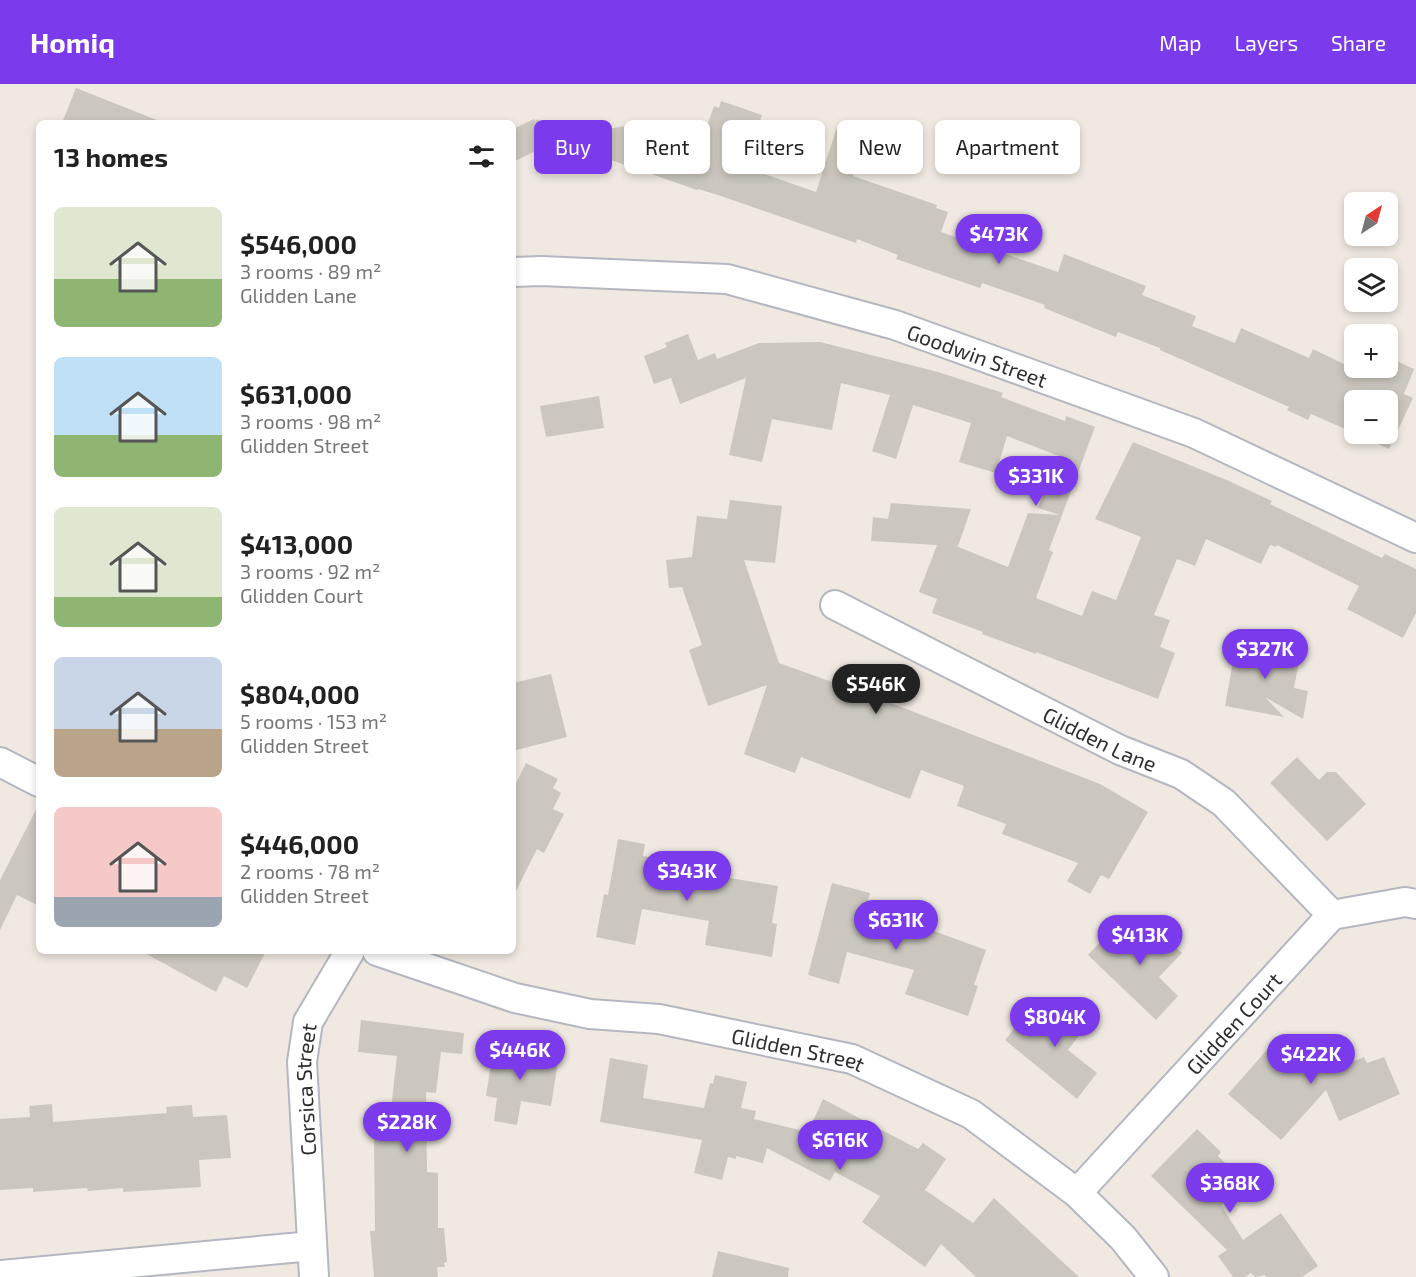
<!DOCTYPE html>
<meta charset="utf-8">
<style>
body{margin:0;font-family:"Exo 2",sans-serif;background:#f6f6f6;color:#222;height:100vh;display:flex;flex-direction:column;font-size:22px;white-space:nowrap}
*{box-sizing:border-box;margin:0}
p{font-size:20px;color:#767676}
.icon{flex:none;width:33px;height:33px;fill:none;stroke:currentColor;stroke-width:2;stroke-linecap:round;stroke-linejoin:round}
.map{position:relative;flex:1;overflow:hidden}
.details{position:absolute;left:36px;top:36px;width:480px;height:834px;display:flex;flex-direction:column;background:#fff;border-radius:9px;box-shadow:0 3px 9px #0003}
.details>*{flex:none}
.guide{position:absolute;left:534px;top:36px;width:570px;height:54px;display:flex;gap:12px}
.needle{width:39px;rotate:36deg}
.buttons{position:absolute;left:1344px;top:108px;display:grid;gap:12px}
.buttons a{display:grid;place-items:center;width:54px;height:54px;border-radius:9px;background:#fff;box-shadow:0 3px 9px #0003;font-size:30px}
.price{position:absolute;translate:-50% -51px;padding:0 14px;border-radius:21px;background:#7c3aed;color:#fff;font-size:20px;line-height:39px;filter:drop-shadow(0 2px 3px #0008)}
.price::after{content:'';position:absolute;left:50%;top:36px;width:18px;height:14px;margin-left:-9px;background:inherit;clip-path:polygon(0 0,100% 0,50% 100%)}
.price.active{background:#222;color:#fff}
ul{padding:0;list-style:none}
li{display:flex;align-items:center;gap:18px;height:150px;padding:0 18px}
li span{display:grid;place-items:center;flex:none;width:168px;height:120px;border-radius:9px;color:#555}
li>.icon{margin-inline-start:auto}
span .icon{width:72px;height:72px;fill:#fffc;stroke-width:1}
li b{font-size:26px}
h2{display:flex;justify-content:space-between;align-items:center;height:72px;padding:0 18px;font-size:26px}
.pill{padding:0 21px;border-radius:9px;background:#fff;box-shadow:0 3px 9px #0003;font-size:21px;line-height:54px}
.pill.active{background:#7c3aed;color:#fff}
header{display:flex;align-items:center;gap:36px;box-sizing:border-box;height:84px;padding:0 30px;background:#7c3aed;color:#fff}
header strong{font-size:28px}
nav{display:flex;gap:33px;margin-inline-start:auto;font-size:21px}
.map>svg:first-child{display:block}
.building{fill:#cbc7bf}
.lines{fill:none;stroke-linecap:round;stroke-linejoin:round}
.minor-casing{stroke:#b4b7c1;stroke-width:32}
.minor{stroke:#fff;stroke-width:28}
.labels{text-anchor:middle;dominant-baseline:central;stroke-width:4.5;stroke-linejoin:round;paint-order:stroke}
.street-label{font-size:21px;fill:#2e2e2e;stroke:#fff}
</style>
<header>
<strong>Homiq</strong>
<nav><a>Map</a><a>Layers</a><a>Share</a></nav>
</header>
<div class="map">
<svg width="1416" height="1193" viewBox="0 0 1416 1193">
<rect width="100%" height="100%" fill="#efe9e1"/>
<path class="building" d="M 76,4 L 162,38 L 162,39 L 62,39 Z
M 721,17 L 762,31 L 744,83 L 816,108 L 837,43 L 866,52 L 853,92 L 937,121 L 936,124 L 948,128 L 941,148 L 1058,188 L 1064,170 L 1146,202 L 1142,211 L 1196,232 L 1192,242 L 1235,259 L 1241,244 L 1309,274 L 1313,265 L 1352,284 L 1388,284 L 1388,273 L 1414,285 L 1404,310 L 1413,314 L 1389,365 L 1355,350 L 1388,350 L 1388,316 L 1354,316 L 1354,349 L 1311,330 L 1308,336 L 1287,326 L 1289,323 L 1160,266 L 1160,264 L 1118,248 L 1116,253 L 1044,224 L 1045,221 L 982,199 L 980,204 L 896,175 L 898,171 L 857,155 L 856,159 L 718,111 L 698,105 L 697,106 L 608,75 L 582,80 L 581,75 L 577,75 L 573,51 L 625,42 L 698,68 L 714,22 L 719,24 Z
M 534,35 L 535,37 L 538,35 L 550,60 L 513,78 L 513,45 Z
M 688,250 L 698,276 L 715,269 L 717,275 L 759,259 L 820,258 L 938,288 L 1003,309 L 1001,313 L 1065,337 L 1066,332 L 1095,343 L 1049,466 L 1053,468 L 1036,514 L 1082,532 L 1092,507 L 1116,516 L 1141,453 L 1095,435 L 1133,358 L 1229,397 L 1272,417 L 1270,420 L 1382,474 L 1385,470 L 1416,485 L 1416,529 L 1403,554 L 1347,525 L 1359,502 L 1277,461 L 1276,463 L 1270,461 L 1261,480 L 1206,455 L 1195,482 L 1177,475 L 1154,531 L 1170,536 L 1160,563 L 1175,569 L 1158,615 L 1036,568 L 1036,570 L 982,550 L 983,548 L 932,529 L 937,515 L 919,508 L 937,461 L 871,457 L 873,433 L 888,435 L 891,419 L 971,425 L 958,462 L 956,462 L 1008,483 L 1028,429 L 1060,431 L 1038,424 L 1059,372 L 1007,352 L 996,389 L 959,378 L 971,339 L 913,321 L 896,375 L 872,367 L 890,311 L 841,299 L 832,346 L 772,335 L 762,378 L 729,371 L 746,294 L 680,320 L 671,294 L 654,300 L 644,272 L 667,263 L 665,259 Z
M 599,312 L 604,344 L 546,353 L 540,322 Z
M 730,416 L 782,422 L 775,479 L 744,476 L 779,579 L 896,621 L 1100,700 L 1148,728 L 1109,795 L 1101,791 L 1090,810 L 1067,797 L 1078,779 L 1002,750 L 1006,740 L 957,722 L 964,702 L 921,686 L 910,715 L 801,673 L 795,689 L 744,670 L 767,601 L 708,622 L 689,566 L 702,561 L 682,503 L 669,504 L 666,476 L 692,473 L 697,432 L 727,435 Z
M 1237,555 L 1301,567 L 1294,604 L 1308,607 L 1303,635 L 1265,613 L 1284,633 L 1225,622 Z
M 551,590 L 567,653 L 513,667 L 513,599 Z
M 1297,673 L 1319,696 L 1327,688 L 1336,688 L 1366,720 L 1327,757 L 1270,699 Z
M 526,679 L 558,695 L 553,704 L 561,709 L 553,725 L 564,730 L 544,769 L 537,765 L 513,813 L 513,705 Z
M 39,720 L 39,822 L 17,811 L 0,846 L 0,796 Z
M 618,755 L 645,760 L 643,772 L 696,782 L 695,788 L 778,802 L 772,839 L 777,840 L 772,873 L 705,861 L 709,837 L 642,825 L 635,861 L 596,853 L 604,810 L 608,811 Z
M 832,799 L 870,809 L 865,827 L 920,842 L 986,866 L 974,901 L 978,902 L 968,932 L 905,910 L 914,886 L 847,868 L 839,900 L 808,891 Z
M 1146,835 L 1182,869 L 1159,893 L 1178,912 L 1156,936 L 1088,871 L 1108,850 L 1121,862 Z
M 141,867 L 266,867 L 247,904 L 224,892 L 216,908 Z
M 1058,916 L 1088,940 L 1068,966 L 1097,989 L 1077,1015 L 1005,956 L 1022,935 L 1035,945 Z
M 361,936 L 464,949 L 462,970 L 441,968 L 436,1009 L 426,1008 L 427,1088 L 438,1089 L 438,1144 L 444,1144 L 447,1178 L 444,1179 L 445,1183 L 437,1183 L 438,1193 L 374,1193 L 370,1147 L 375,1147 L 374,1052 L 388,1051 L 397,972 L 358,968 Z
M 1340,954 L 1350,979 L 1364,973 L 1367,979 L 1384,973 L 1400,1010 L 1339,1037 L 1326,1006 L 1281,1056 L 1228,1010 L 1273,959 L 1291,975 Z
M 494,961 L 559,971 L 551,1022 L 521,1017 L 517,1041 L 494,1037 L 497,1014 L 486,1012 Z
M 610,974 L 648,981 L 643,1014 L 704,1024 L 710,999 L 713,1000 L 715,991 L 747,998 L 741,1024 L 756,1027 L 754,1035 L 808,1048 L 823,1015 L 918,1065 L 923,1059 L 946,1075 L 925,1106 L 973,1139 L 994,1114 L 1079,1193 L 976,1193 L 941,1160 L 925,1183 L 862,1138 L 880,1112 L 835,1088 L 830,1097 L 767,1064 L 763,1079 L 736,1072 L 736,1075 L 728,1073 L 722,1096 L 694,1089 L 702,1056 L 600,1038 Z
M 52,1020 L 53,1038 L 167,1029 L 166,1023 L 192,1021 L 193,1033 L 227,1031 L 231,1074 L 199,1076 L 201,1103 L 123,1108 L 123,1104 L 88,1107 L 87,1104 L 33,1108 L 33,1104 L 0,1106 L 0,1035 L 30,1033 L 29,1022 Z
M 1197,1045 L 1221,1068 L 1218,1072 L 1245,1098 L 1221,1121 L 1243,1156 L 1281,1129 L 1318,1182 L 1302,1193 L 1266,1193 L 1265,1191 L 1255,1193 L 1251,1189 L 1245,1193 L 1233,1193 L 1218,1172 L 1227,1166 L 1151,1092 Z
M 718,1167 L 789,1184 L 788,1193 L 712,1193 Z"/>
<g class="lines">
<g class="minor-casing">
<g id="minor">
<path id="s1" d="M 513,188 L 541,187 L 727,195 L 895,241 L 1194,349 L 1416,454"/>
<path id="s2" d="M 835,521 L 1120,666 L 1181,690 L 1224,719 L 1332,831"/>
<path d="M 0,678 L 39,698"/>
<path id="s3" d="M 377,867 L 515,914 L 590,930 L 659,935 L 852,975 L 971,1030 L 1077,1109 L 1123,1154 L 1154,1193"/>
<path id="s4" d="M 1077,1109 L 1332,831 L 1405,818 L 1416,820"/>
<path d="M 0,1191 L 312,1162"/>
<path id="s5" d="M 314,1193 L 302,978 L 308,938 L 350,867"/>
</g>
</g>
<use href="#minor" class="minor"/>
</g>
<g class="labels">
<g class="street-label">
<text stroke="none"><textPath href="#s1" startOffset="476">Goodwin Street</textPath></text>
<text stroke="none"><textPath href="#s2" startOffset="297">Glidden Lane</textPath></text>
<text stroke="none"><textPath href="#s4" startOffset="231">Glidden Court</textPath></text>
<text stroke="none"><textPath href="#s3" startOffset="434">Glidden Street</textPath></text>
<text stroke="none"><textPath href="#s5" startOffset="188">Corsica Street</textPath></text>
</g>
</g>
</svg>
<div class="buttons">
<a><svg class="needle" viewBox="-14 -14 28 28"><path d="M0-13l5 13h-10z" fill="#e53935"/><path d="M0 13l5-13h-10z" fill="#767676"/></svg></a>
<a><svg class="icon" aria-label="layers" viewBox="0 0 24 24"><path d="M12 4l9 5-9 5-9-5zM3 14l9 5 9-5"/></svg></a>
<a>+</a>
<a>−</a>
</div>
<b class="price" style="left:999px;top:181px">$473K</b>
<b class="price" style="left:1036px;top:423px">$331K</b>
<b class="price" style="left:1265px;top:596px">$327K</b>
<b class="price active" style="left:876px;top:631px">$546K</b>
<b class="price" style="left:687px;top:818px">$343K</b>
<b class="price" style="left:896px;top:867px">$631K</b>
<b class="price" style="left:1140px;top:882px">$413K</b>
<b class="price" style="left:1055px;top:964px">$804K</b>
<b class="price" style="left:520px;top:997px">$446K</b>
<b class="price" style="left:1311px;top:1001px">$422K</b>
<b class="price" style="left:407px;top:1069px">$228K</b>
<b class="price" style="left:840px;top:1087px">$616K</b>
<b class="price" style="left:1230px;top:1130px">$368K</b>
<div class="guide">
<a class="pill active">Buy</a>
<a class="pill">Rent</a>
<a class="pill">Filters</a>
<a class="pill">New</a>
<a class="pill">Apartment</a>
</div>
<section class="details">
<h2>13 homes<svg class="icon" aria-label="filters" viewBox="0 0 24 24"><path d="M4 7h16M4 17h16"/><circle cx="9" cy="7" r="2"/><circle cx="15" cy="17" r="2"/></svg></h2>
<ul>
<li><span style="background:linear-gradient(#dfe7d0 60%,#8fb573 0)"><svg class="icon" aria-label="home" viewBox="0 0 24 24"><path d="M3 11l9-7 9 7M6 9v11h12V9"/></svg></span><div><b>$546,000</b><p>3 rooms · 89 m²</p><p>Glidden Lane</p></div></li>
<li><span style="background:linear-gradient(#bfe0f5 65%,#8fb573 0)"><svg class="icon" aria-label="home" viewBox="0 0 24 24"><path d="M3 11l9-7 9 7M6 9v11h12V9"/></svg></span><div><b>$631,000</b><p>3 rooms · 98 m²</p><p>Glidden Street</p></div></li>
<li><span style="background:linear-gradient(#dfe7d0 75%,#8fb573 0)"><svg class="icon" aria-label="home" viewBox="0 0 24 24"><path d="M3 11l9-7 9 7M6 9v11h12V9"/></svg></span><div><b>$413,000</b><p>3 rooms · 92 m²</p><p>Glidden Court</p></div></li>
<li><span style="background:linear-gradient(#c9d6e8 60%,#b9a48a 0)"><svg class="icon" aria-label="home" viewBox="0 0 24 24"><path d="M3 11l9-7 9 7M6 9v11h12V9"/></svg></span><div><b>$804,000</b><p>5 rooms · 153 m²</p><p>Glidden Street</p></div></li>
<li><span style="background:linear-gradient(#f6c9c9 75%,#9aa5b1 0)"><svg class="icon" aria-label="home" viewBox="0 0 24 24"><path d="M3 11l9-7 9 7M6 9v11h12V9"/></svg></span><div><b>$446,000</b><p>2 rooms · 78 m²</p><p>Glidden Street</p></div></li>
</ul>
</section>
</div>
